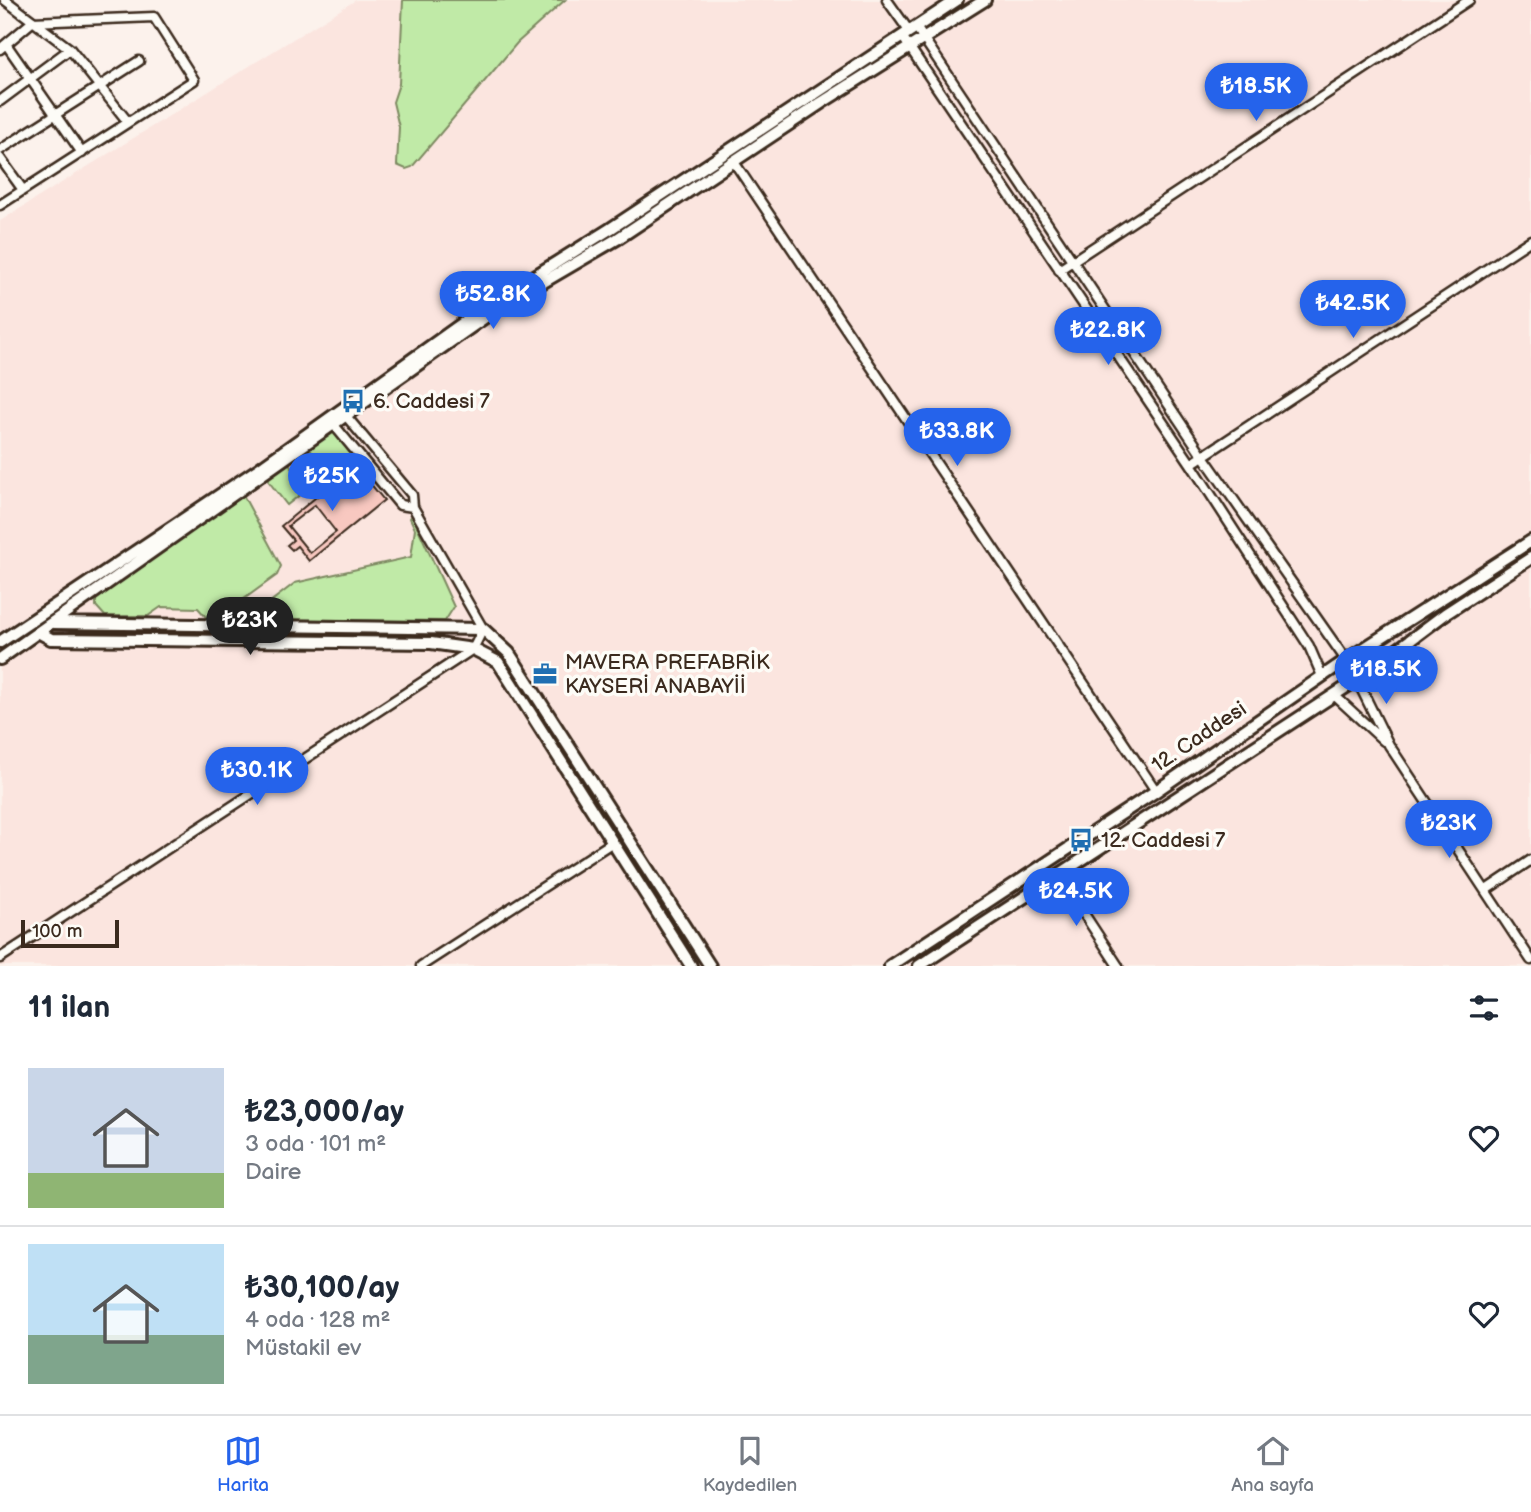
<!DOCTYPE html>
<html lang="tr">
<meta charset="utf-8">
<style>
body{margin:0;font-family:"Balsamiq Sans",sans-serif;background:#f6f6f7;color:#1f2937;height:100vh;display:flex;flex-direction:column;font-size:26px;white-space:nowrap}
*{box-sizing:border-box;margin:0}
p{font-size:23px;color:#747a83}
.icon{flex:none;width:38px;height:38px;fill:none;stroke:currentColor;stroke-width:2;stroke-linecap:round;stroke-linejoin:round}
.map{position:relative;height:966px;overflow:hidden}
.details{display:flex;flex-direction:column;background:#fff;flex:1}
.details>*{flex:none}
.scale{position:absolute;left:21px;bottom:18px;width:98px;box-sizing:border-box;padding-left:7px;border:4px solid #3b2a1e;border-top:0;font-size:19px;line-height:24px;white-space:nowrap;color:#3b2a1e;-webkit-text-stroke:5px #fdfcf7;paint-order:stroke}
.price{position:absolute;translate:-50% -60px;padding:0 16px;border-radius:24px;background:#2563eb;color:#fff;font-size:23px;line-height:46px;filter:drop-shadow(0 2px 4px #0008)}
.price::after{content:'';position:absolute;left:50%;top:42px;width:21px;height:16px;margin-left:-10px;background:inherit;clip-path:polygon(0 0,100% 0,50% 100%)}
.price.active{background:#222;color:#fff}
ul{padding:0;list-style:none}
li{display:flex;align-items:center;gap:21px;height:175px;padding:0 28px}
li+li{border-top:2px solid #e0e1e3}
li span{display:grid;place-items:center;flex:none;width:196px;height:140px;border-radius:0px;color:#555}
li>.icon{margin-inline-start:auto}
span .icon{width:84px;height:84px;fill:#fffc;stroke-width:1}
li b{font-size:30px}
h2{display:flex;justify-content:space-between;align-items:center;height:84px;padding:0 28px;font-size:30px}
.menu{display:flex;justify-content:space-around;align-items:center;height:98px;border-top:2px solid #e0e1e3;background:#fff;font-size:19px;color:#747a83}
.menu a{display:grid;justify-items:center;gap:4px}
.menu .active{color:#2563eb}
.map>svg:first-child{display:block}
.built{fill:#fbe5df}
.green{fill:#c0eaa7;stroke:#7e8a62;stroke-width:2}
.building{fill:#f8c8c0;stroke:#3b2a1e;stroke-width:2;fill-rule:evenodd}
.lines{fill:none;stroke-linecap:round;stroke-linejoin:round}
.street-casing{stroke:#3b2a1e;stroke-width:13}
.secondary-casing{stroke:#3b2a1e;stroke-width:16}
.street{stroke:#fdfcf7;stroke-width:8}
.secondary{stroke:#fdfcf7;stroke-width:10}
.labels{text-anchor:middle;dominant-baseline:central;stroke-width:7;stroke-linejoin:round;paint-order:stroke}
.poi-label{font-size:21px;fill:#3b2a1e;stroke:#fdfcf7;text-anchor:start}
.street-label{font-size:21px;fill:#3b2a1e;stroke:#fdfcf7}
</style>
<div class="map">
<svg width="1531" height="966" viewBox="0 0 1531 966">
<rect width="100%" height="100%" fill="#fcf2ec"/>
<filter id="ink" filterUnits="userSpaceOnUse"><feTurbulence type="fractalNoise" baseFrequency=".0143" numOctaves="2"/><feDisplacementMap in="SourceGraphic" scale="14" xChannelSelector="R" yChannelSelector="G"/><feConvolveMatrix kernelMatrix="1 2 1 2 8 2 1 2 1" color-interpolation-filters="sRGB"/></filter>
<g filter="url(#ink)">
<path class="built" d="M 356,0 L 1531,0 L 1531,966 L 0,966 L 0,221 Z"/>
<path class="green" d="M 403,0 L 565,0 L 517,43 L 412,167 L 406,169 L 397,165 L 399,127 L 393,102 L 399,84 Z
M 333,430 L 356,459 L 335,475 L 328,465 L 324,468 L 309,448 Z
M 287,461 L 305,484 L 298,490 L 301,494 L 287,505 L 266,478 Z
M 243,495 L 281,566 L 277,575 L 219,617 L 206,617 L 198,608 L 161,607 L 148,616 L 105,616 L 96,606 L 96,598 Z
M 412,515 L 454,607 L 445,621 L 248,619 L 295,583 L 411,557 L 415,529 L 410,518 Z"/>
<path class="building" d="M 355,465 L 384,500 L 309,561 L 297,546 L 292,550 L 287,545 L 293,540 L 281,526 ZM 315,505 L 336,532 L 310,553 L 288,526 Z"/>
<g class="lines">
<g class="street-casing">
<path id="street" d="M 5,0 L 70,49 L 128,122
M 887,0 L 909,31
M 916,27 L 1203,456 L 1346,660
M 902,36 L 1191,464 L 1309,646 L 1322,676
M 6,44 L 82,153
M 0,49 L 32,22 L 154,17 L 194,80 L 0,205
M 0,101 L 70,49
M 0,150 L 139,61
M 0,158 L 23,190
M 734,162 L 1156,791
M 1059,270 L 1469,0
M 334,425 L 400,505 L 413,507
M 1191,464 L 1531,240
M 1357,680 L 1389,745 L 1531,960
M 1334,695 L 1384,741
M 1058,874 L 1118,966
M 1486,890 L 1531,860
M 0,958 L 473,649 L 483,629 L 413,507 L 412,495 L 346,416
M 421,966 L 613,842"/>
</g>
<g class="secondary-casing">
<path id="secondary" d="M 54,623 L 483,629 L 509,653 L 710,966
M 40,633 L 51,639 L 431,643 L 473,649 L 498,662 L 691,966
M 0,642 L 257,470 L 488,305 L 610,229 L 957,0
M 0,659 L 494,311 L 617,239 L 821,103 L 985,0
M 890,966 L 1156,791 L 1346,660 L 1531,541
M 919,966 L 1357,680 L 1445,614 L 1531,558"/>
</g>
<use href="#street" class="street"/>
<use href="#secondary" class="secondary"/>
</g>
</g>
<defs>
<g id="bus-bare" transform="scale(1.89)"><path d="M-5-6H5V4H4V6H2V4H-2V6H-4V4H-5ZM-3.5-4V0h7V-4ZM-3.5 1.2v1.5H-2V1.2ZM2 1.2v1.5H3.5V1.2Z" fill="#1f6fb2" stroke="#fdfcf7" stroke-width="2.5" paint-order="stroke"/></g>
<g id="office-bare" transform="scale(1.89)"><path d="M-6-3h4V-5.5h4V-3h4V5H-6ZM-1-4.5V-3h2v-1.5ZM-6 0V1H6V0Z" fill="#1f6fb2" stroke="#fdfcf7" stroke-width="2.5" paint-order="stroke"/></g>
</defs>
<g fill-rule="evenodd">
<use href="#bus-bare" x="353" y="401"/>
<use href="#office-bare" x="545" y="674"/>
<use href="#bus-bare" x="1081" y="840"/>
</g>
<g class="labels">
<g class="poi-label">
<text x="373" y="401">6. Caddesi 7</text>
<text x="565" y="662">MAVERA PREFABRİK<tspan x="565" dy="24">KAYSERİ ANABAYİİ</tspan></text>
<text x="1101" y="840">12. Caddesi 7</text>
</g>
<g class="street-label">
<text transform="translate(1199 737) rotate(-34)">12. Caddesi</text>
</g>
</g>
</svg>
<div class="scale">100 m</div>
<b class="price" style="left:1256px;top:123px">₺18.5K</b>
<b class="price" style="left:493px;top:331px">₺52.8K</b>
<b class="price" style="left:1353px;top:340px">₺42.5K</b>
<b class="price" style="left:1108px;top:367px">₺22.8K</b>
<b class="price" style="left:957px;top:468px">₺33.8K</b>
<b class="price" style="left:332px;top:513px">₺25K</b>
<b class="price active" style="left:250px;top:657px">₺23K</b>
<b class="price" style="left:1386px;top:706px">₺18.5K</b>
<b class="price" style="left:257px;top:807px">₺30.1K</b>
<b class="price" style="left:1449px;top:860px">₺23K</b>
<b class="price" style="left:1076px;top:928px">₺24.5K</b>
</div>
<section class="details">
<h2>11 ilan<svg class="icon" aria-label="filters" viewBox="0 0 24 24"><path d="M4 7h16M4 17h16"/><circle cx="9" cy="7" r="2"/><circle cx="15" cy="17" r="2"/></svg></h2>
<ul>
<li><span style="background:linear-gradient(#c9d6e8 75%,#8fb573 0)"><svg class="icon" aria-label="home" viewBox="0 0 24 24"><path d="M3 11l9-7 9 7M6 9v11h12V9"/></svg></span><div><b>₺23,000/ay</b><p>3 oda · 101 m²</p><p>Daire</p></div><svg class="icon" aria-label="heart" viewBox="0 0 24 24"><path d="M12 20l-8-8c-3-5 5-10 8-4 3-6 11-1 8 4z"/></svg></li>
<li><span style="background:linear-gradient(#bfe0f5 65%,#7fa58c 0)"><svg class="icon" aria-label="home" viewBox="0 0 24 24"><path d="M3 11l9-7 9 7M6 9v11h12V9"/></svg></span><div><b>₺30,100/ay</b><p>4 oda · 128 m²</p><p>Müstakil ev</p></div><svg class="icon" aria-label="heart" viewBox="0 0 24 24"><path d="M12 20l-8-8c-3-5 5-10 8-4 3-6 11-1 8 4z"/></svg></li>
</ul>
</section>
<nav class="menu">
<a class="active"><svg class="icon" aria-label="map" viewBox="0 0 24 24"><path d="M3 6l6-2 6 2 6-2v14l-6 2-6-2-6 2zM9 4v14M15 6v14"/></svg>Harita</a>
<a><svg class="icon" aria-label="saved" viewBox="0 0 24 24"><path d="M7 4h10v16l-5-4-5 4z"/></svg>Kaydedilen</a>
<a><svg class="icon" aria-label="home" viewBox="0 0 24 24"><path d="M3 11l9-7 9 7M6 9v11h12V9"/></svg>Ana sayfa</a>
</nav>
